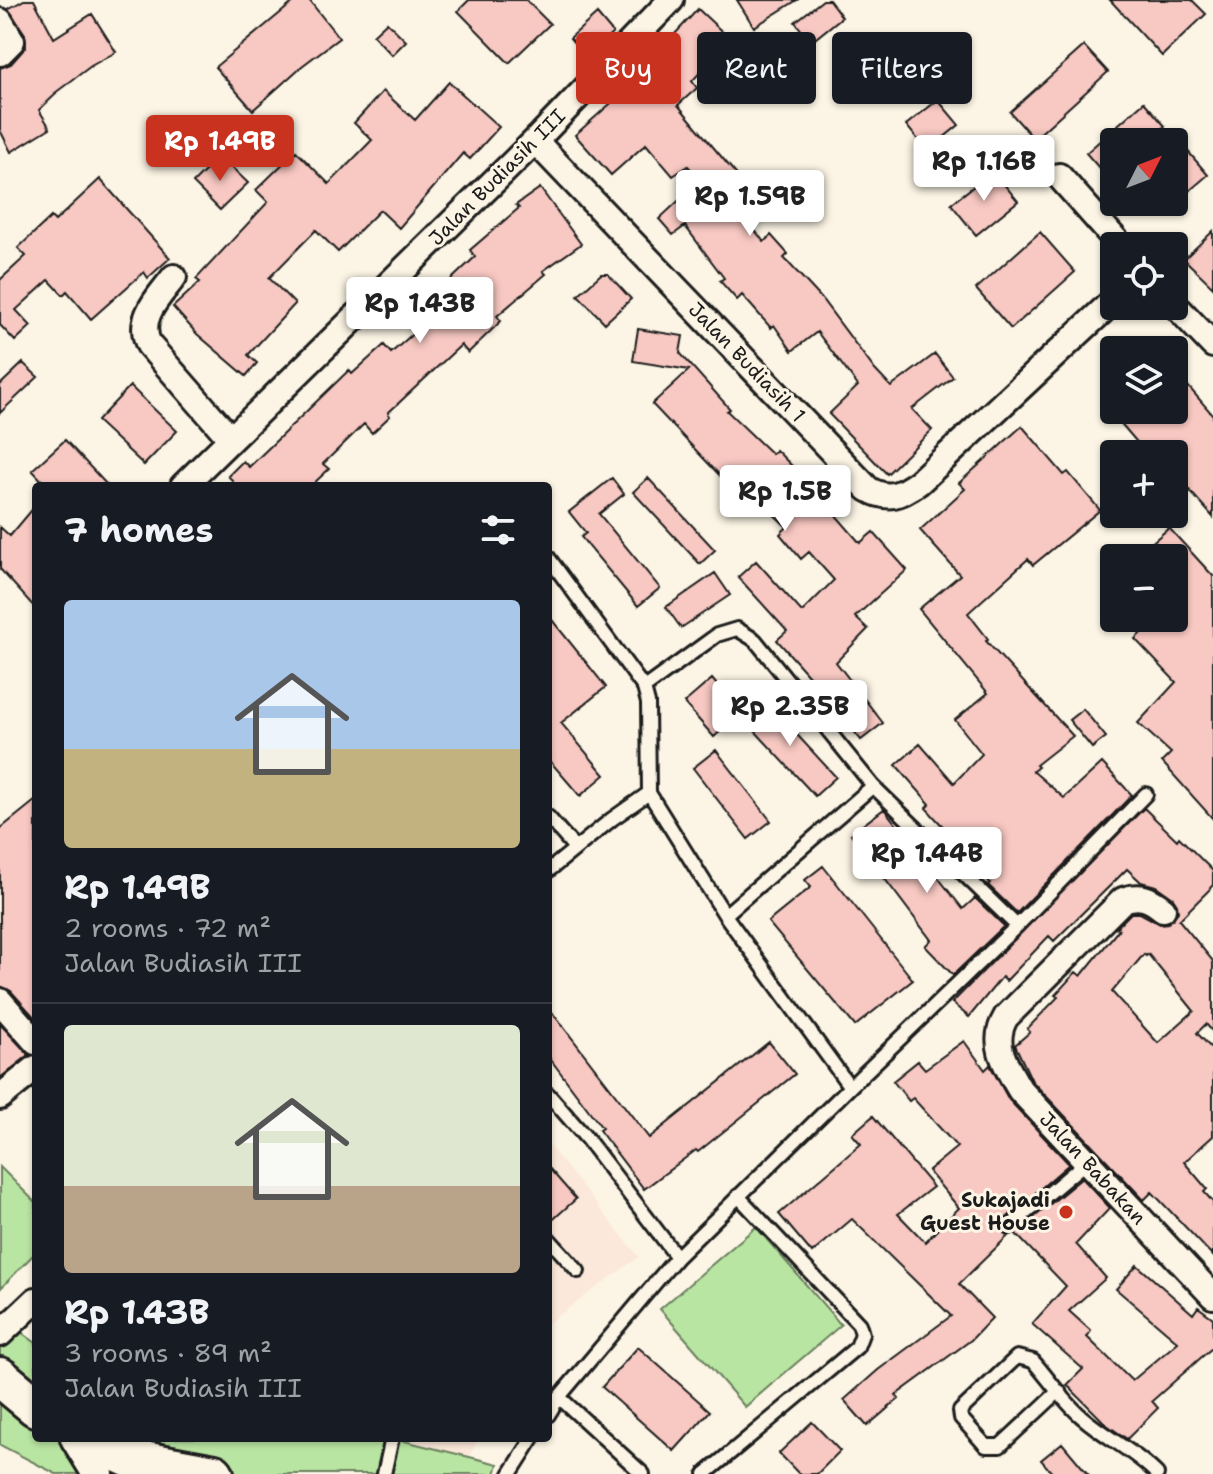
<!DOCTYPE html>
<meta charset="utf-8">
<style>
body{margin:0;font-family:"Shantell Sans",sans-serif;background:#242831;color:#f1f3f6;height:100vh;display:flex;flex-direction:column;font-size:30px;white-space:nowrap}
*{box-sizing:border-box;margin:0}
p{font-size:26px;color:#9ea1a6}
.icon{flex:none;width:44px;height:44px;fill:none;stroke:currentColor;stroke-width:2;stroke-linecap:round;stroke-linejoin:round}
.map{position:relative;flex:1;overflow:hidden}
.drawer{position:absolute;left:32px;top:482px;width:520px;height:960px;display:flex;flex-direction:column;background:#171b24;border-radius:8px;box-shadow:0 2px 6px #0004}
.drawer>*{flex:none}
.hud{position:absolute;left:576px;top:32px;width:516px;height:72px;display:flex;gap:16px}
.needle{width:52px;rotate:48deg}
.tools{position:absolute;left:1100px;top:128px;display:grid;gap:16px}
.tools a{display:grid;place-items:center;width:88px;height:88px;border-radius:8px;background:#171b24;box-shadow:0 2px 6px #0004;font-size:40px}
.price{position:absolute;translate:-50% -68px;padding:0 18px;border-radius:8px;background:#fff;color:#222;font-size:26px;line-height:52px;filter:drop-shadow(0 2px 4px #0008)}
.price::after{content:'';position:absolute;left:50%;top:48px;width:24px;height:18px;margin-left:-12px;background:inherit;clip-path:polygon(0 0,100% 0,50% 100%)}
.price.on{background:#c8321e;color:#fff}
ul{padding:0;list-style:none}
li{display:grid;align-content:center;gap:16px;height:424px;padding:0 32px}
li+li{border-top:2px solid #363941}
li span{display:grid;place-items:center;height:248px;border-radius:8px;color:#555}
li>.icon{margin-inline-start:auto}
span .icon{width:144px;height:144px;fill:#fffc;stroke-width:1}
li b{font-size:34px}
h2{display:flex;justify-content:space-between;align-items:center;height:96px;padding:0 32px;font-size:34px}
.tag{padding:0 28px;border-radius:8px;background:#171b24;box-shadow:0 2px 6px #0004;font-size:28px;line-height:72px}
.tag.on{background:#c8321e;color:#fff}
.map>svg:first-child{display:block}
.built{fill:#fbe8da}
.green{fill:#b9e5a2;stroke:#6a805f;stroke-width:2}
.building{fill:#f8c8c2;stroke:#1c1c1c;stroke-width:2;fill-rule:evenodd}
.lines{fill:none;stroke-linecap:round;stroke-linejoin:round}
.service-casing{stroke:#1c1c1c;stroke-width:18}
.minor-casing{stroke:#1c1c1c;stroke-width:30}
.tertiary-casing{stroke:#1c1c1c;stroke-width:36}
.primary-casing{stroke:#1c1c1c;stroke-width:44}
.service{stroke:#fcf5e5;stroke-width:12}
.minor{stroke:#fcf5e5;stroke-width:24}
.tertiary{stroke:#fcf5e5;stroke-width:30}
.primary{stroke:#fcf5e5;stroke-width:38}
.poi-dot{fill:#c8321e;stroke:#fcf5e5;stroke-width:3}
.labels{text-anchor:middle;dominant-baseline:central;stroke-width:6;stroke-linejoin:round;paint-order:stroke}
.street-label{font-size:20px;fill:#1c1c1c;stroke:#fcf5e5}
.poi-label{font-size:20px;font-weight:bold;fill:#1c1c1c;stroke:#fcf5e5;text-anchor:end}
</style>
<div class="map">
<svg width="1213" height="1474" viewBox="0 0 1213 1474">
<rect width="100%" height="100%" fill="#fcf5e5"/>
<filter id="ink" filterUnits="userSpaceOnUse"><feTurbulence type="fractalNoise" baseFrequency=".0125" numOctaves="2"/><feDisplacementMap in="SourceGraphic" scale="16" xChannelSelector="R" yChannelSelector="G"/><feConvolveMatrix kernelMatrix="1 2 1 2 8 2 1 2 1" color-interpolation-filters="sRGB"/></filter>
<g filter="url(#ink)">
<path class="built" d="M 548,1144 L 639,1257 L 548,1323 Z
M 391,1438 L 479,1438 L 467,1461 Z"/>
<path class="green" d="M 0,1167 L 36,1203 L 36,1252 L 0,1289 Z
M 756,1227 L 841,1325 L 745,1407 L 660,1309 Z
M 14,1327 L 36,1343 L 36,1438 L 392,1438 L 498,1464 L 495,1474 L 56,1474 L 0,1445 L 0,1341 Z"/>
<path class="building" d="M 24,0 L 34,0 L 54,38 L 92,14 L 116,52 L 91,66 L 55,93 L 56,94 L 39,110 L 50,128 L 11,152 L 0,130 L 0,68 L 11,64 L 26,47 L 25,34 L 8,9 Z
M 296,0 L 309,0 L 339,38 L 302,66 L 253,110 L 215,67 Z
M 469,0 L 526,0 L 550,24 L 509,63 L 458,11 Z
M 737,0 L 797,0 L 754,27 Z
M 823,0 L 829,0 L 842,17 L 811,42 L 795,22 Z
M 1110,0 L 1192,0 L 1206,14 L 1162,56 Z
M 698,9 L 731,40 L 692,81 L 697,88 L 678,105 L 740,179 L 725,192 L 764,242 L 771,235 L 788,254 L 784,258 L 821,298 L 875,370 L 891,387 L 935,354 L 953,377 L 912,409 L 932,430 L 887,474 L 829,414 L 858,386 L 817,332 L 792,351 L 774,325 L 771,328 L 742,295 L 737,300 L 720,281 L 724,278 L 685,226 L 673,235 L 659,219 L 701,180 L 688,166 L 673,176 L 646,144 L 611,175 L 575,135 L 627,89 L 620,81 L 659,46 L 662,48 Z
M 597,14 L 613,33 L 586,57 L 570,38 Z
M 387,22 L 406,41 L 392,55 L 373,35 Z
M 1084,46 L 1108,72 L 1034,139 L 1010,112 Z
M 449,82 L 499,127 L 470,159 L 463,153 L 399,228 L 380,210 L 338,252 L 316,230 L 269,278 L 295,304 L 248,355 L 257,363 L 246,376 L 197,334 L 173,307 L 200,282 L 196,279 L 268,202 L 256,190 L 296,151 L 329,184 L 372,140 L 354,123 L 383,91 L 415,120 Z
M 938,100 L 959,125 L 927,151 L 906,125 Z
M 1144,102 L 1165,126 L 1146,142 L 1114,142 L 1114,185 L 1086,153 Z
M 1174,135 L 1208,175 L 1174,204 Z
M 220,156 L 248,183 L 220,210 L 193,183 Z
M 993,171 L 1018,201 L 976,235 L 951,204 Z
M 100,179 L 170,258 L 148,278 L 144,272 L 91,319 L 67,291 L 63,295 L 49,280 L 16,310 L 31,326 L 15,341 L 0,325 L 0,280 L 26,256 L 18,248 L 51,217 L 55,221 Z
M 540,188 L 581,244 L 543,271 L 546,274 L 497,316 L 501,321 L 468,353 L 461,345 L 388,413 L 390,416 L 372,433 L 364,424 L 323,464 L 329,469 L 311,486 L 228,486 L 233,481 L 228,476 L 243,461 L 249,467 L 349,370 L 352,374 L 384,345 L 391,353 L 433,316 L 424,305 L 475,257 L 470,250 L 519,208 L 516,205 Z
M 1213,231 L 1213,287 L 1184,259 Z
M 1040,232 L 1075,272 L 1011,329 L 976,289 Z
M 601,274 L 608,274 L 631,299 L 605,323 L 578,295 Z
M 638,329 L 683,336 L 680,353 L 730,409 L 727,411 L 772,454 L 776,450 L 801,475 L 860,543 L 873,532 L 907,570 L 855,617 L 868,629 L 836,662 L 883,723 L 861,740 L 818,686 L 777,640 L 787,631 L 738,577 L 756,561 L 802,612 L 834,580 L 809,552 L 801,559 L 780,534 L 787,527 L 733,475 L 726,482 L 652,404 L 689,370 L 633,361 Z
M 23,363 L 38,377 L 0,413 L 0,385 Z
M 1174,370 L 1213,415 L 1213,517 L 1174,473 L 1174,454 L 1147,454 L 1118,420 L 1130,410 L 1174,410 Z
M 130,386 L 177,431 L 144,465 L 97,421 Z
M 1022,426 L 1064,475 L 1068,472 L 1100,510 L 1033,565 L 1028,559 L 968,613 L 988,639 L 986,641 L 1073,736 L 1036,765 L 1038,767 L 1033,771 L 1064,798 L 1102,763 L 1132,795 L 1017,913 L 988,885 L 990,883 L 982,875 L 985,872 L 926,808 L 930,804 L 896,765 L 920,744 L 954,783 L 982,754 L 955,720 L 988,693 L 919,609 L 960,575 L 920,530 L 965,489 L 959,483 Z
M 65,440 L 108,486 L 47,486 L 32,470 Z
M 612,478 L 624,494 L 599,514 L 660,588 L 638,606 L 581,537 L 586,533 L 569,512 Z
M 648,478 L 715,550 L 700,564 L 633,492 Z
M 36,505 L 36,609 L 0,569 L 0,527 L 10,536 Z
M 1169,528 L 1213,576 L 1213,819 L 1162,762 L 1171,753 L 1138,723 L 1176,682 L 1135,639 L 1156,618 L 1174,618 L 1174,558 L 1134,558 Z
M 715,573 L 730,595 L 681,628 L 666,607 Z
M 548,615 L 606,687 L 561,723 L 605,775 L 580,796 L 548,759 Z
M 712,679 L 741,713 L 714,737 L 684,703 Z
M 764,699 L 836,777 L 815,796 L 743,718 Z
M 1083,709 L 1106,737 L 1092,748 L 1069,720 Z
M 716,750 L 771,821 L 748,839 L 693,768 Z
M 36,800 L 36,1019 L 11,991 L 0,986 L 0,829 Z
M 1144,808 L 1177,840 L 1179,837 L 1213,871 L 1213,886 L 1179,920 L 1213,961 L 1213,1032 L 1206,1024 L 1197,1033 L 1213,1050 L 1213,1136 L 1184,1162 L 1207,1189 L 1204,1192 L 1213,1202 L 1213,1256 L 1152,1192 L 1144,1200 L 1032,1081 L 1015,1045 L 1030,1032 L 1027,1029 L 1058,997 L 1055,995 L 1076,972 L 1081,976 L 1119,929 L 1117,927 L 1131,913 L 1140,913 L 1160,924 L 1168,923 L 1178,912 L 1177,904 L 1173,898 L 1156,886 L 1141,882 L 1127,869 L 1054,941 L 1049,936 L 1006,981 L 1002,977 L 969,1017 L 952,1003 ZM 1144,954 L 1146,956 L 1148,954 L 1194,1011 L 1158,1043 L 1112,992 Z
M 884,809 L 963,909 L 975,898 L 1004,926 L 953,975 L 925,946 L 931,940 L 851,834 Z
M 823,866 L 913,980 L 855,1026 L 768,922 L 811,887 L 805,880 Z
M 548,1007 L 649,1138 L 769,1042 L 795,1074 L 698,1152 L 696,1150 L 644,1189 L 599,1130 L 602,1128 L 548,1056 Z
M 0,1024 L 29,1055 L 0,1078 Z
M 964,1041 L 985,1070 L 990,1065 L 1009,1100 L 1069,1164 L 1003,1221 L 1000,1229 L 1008,1236 L 959,1284 L 992,1318 L 971,1340 L 896,1395 L 899,1399 L 867,1426 L 844,1400 L 878,1370 L 951,1316 L 852,1219 L 812,1253 L 779,1214 L 861,1144 L 852,1134 L 873,1116 L 933,1187 L 898,1214 L 925,1242 L 959,1208 L 928,1171 L 957,1147 L 913,1098 L 909,1101 L 893,1081 L 918,1061 L 925,1069 Z
M 548,1167 L 576,1199 L 548,1224 Z
M 1082,1178 L 1110,1208 L 1076,1244 L 1106,1278 L 1069,1311 L 1091,1331 L 1087,1337 L 1132,1381 L 1178,1342 L 1116,1289 L 1137,1265 L 1193,1314 L 1198,1307 L 1213,1318 L 1213,1347 L 1152,1401 L 1158,1408 L 1127,1439 L 1107,1425 L 1067,1385 L 1083,1369 L 1032,1324 L 1066,1286 L 1015,1233 Z
M 638,1347 L 710,1411 L 674,1451 L 602,1387 Z
M 812,1422 L 840,1451 L 817,1474 L 799,1474 L 779,1453 Z
M 1062,1443 L 1088,1474 L 1053,1474 L 1041,1460 Z"/>
<g class="lines">
<g class="service-casing">
<path id="service" d="M 548,557 L 644,688
M 548,817 L 575,848
M 548,871 L 612,819 L 649,793
M 725,915 L 873,786
M 1017,926 L 1146,794
M 548,1094 L 587,1139 L 677,1257
M 1009,1227 L 1086,1162
M 548,1238 L 578,1271
M 1059,1391 L 1000,1446 L 986,1446 L 961,1418 L 960,1411 L 1017,1357 L 1033,1361 C 1049,1379 1064,1402 1082,1417 C 1106,1438 1135,1451 1157,1474
M 559,1397 L 643,1474
M 548,1415 L 559,1397 L 677,1257 L 850,1087 L 725,915 L 649,793 L 648,703 L 644,688 L 717,635 L 737,629 L 755,640 L 873,786 L 1017,926 L 850,1087
M 384,1474 L 392,1438
M 510,1474 L 533,1438
M 705,1474 L 857,1347 L 862,1334 L 859,1324 L 738,1196"/>
</g>
<g class="minor-casing">
<path id="minor" d="M 0,21 L 12,41 L 0,53
M 535,141 L 868,489 C 888,501 901,495 919,482 L 1114,300
M 1059,176 L 1121,246
M 174,277 C 158,298 136,318 149,345 L 231,439
M 1174,304 L 1213,345
M 183,486 L 535,141 L 671,0
M 1163,909 C 1149,898 1140,894 1123,900 L 1006,1017 C 990,1043 1006,1066 1020,1090 L 1213,1296
M 0,1001 L 36,1042
M 0,1097 L 36,1068
M 0,1334 L 36,1300"/>
</g>
<g class="tertiary-casing">
<path id="tertiary" d="M 76,1438 L 98,1474"/>
</g>
<g class="primary-casing">
<path id="primary" d="M 0,1377 L 36,1407
M 86,1438 L 132,1459 L 214,1474"/>
</g>
<use href="#service" class="service"/>
<use href="#minor" class="minor"/>
<use href="#tertiary" class="tertiary"/>
<use href="#primary" class="primary"/>
</g>
</g>
<circle class="poi-dot" cx="1066" cy="1212" r="8"/>
<g class="labels">
<g class="street-label">
<text transform="translate(497 177) rotate(-45)">Jalan Budiasih III</text>
<text transform="translate(747 362) rotate(46)">Jalan Budiasih 1</text>
<text transform="translate(1093 1168) rotate(47)">Jalan Babakan</text>
</g>
<g class="poi-label">
<text x="1050" y="1200">Sukajadi<tspan x="1050" dy="23">Guest House</tspan></text>
</g>
</g>
</svg>
<div class="tools">
<a><svg class="needle" viewBox="-14 -14 28 28"><path d="M0-13l5 13h-10z" fill="#e53935"/><path d="M0 13l5-13h-10z" fill="#9ea1a6"/></svg></a>
<a><svg class="icon" aria-label="locate" viewBox="0 0 24 24"><circle cx="12" cy="12" r="6"/><path d="M12 2v4M12 18v4M2 12h4M18 12h4"/></svg></a>
<a><svg class="icon" aria-label="layers" viewBox="0 0 24 24"><path d="M12 4l9 5-9 5-9-5zM3 14l9 5 9-5"/></svg></a>
<a>+</a>
<a>−</a>
</div>
<b class="price on" style="left:220px;top:183px">Rp 1.49B</b>
<b class="price" style="left:984px;top:203px">Rp 1.16B</b>
<b class="price" style="left:750px;top:238px">Rp 1.59B</b>
<b class="price" style="left:420px;top:345px">Rp 1.43B</b>
<b class="price" style="left:785px;top:533px">Rp 1.5B</b>
<b class="price" style="left:790px;top:748px">Rp 2.35B</b>
<b class="price" style="left:927px;top:895px">Rp 1.44B</b>
<div class="hud">
<a class="tag on">Buy</a>
<a class="tag">Rent</a>
<a class="tag">Filters</a>
</div>
<section class="drawer">
<h2>7 homes<svg class="icon" aria-label="filters" viewBox="0 0 24 24"><path d="M4 7h16M4 17h16"/><circle cx="9" cy="7" r="2"/><circle cx="15" cy="17" r="2"/></svg></h2>
<ul>
<li><span style="background:linear-gradient(#a9c7e8 60%,#c2b280 0)"><svg class="icon" aria-label="home" viewBox="0 0 24 24"><path d="M3 11l9-7 9 7M6 9v11h12V9"/></svg></span><div><b>Rp 1.49B</b><p>2 rooms · 72 m²</p><p>Jalan Budiasih III</p></div></li>
<li><span style="background:linear-gradient(#dfe7d0 65%,#b9a48a 0)"><svg class="icon" aria-label="home" viewBox="0 0 24 24"><path d="M3 11l9-7 9 7M6 9v11h12V9"/></svg></span><div><b>Rp 1.43B</b><p>3 rooms · 89 m²</p><p>Jalan Budiasih III</p></div></li>
</ul>
</section>
</div>
